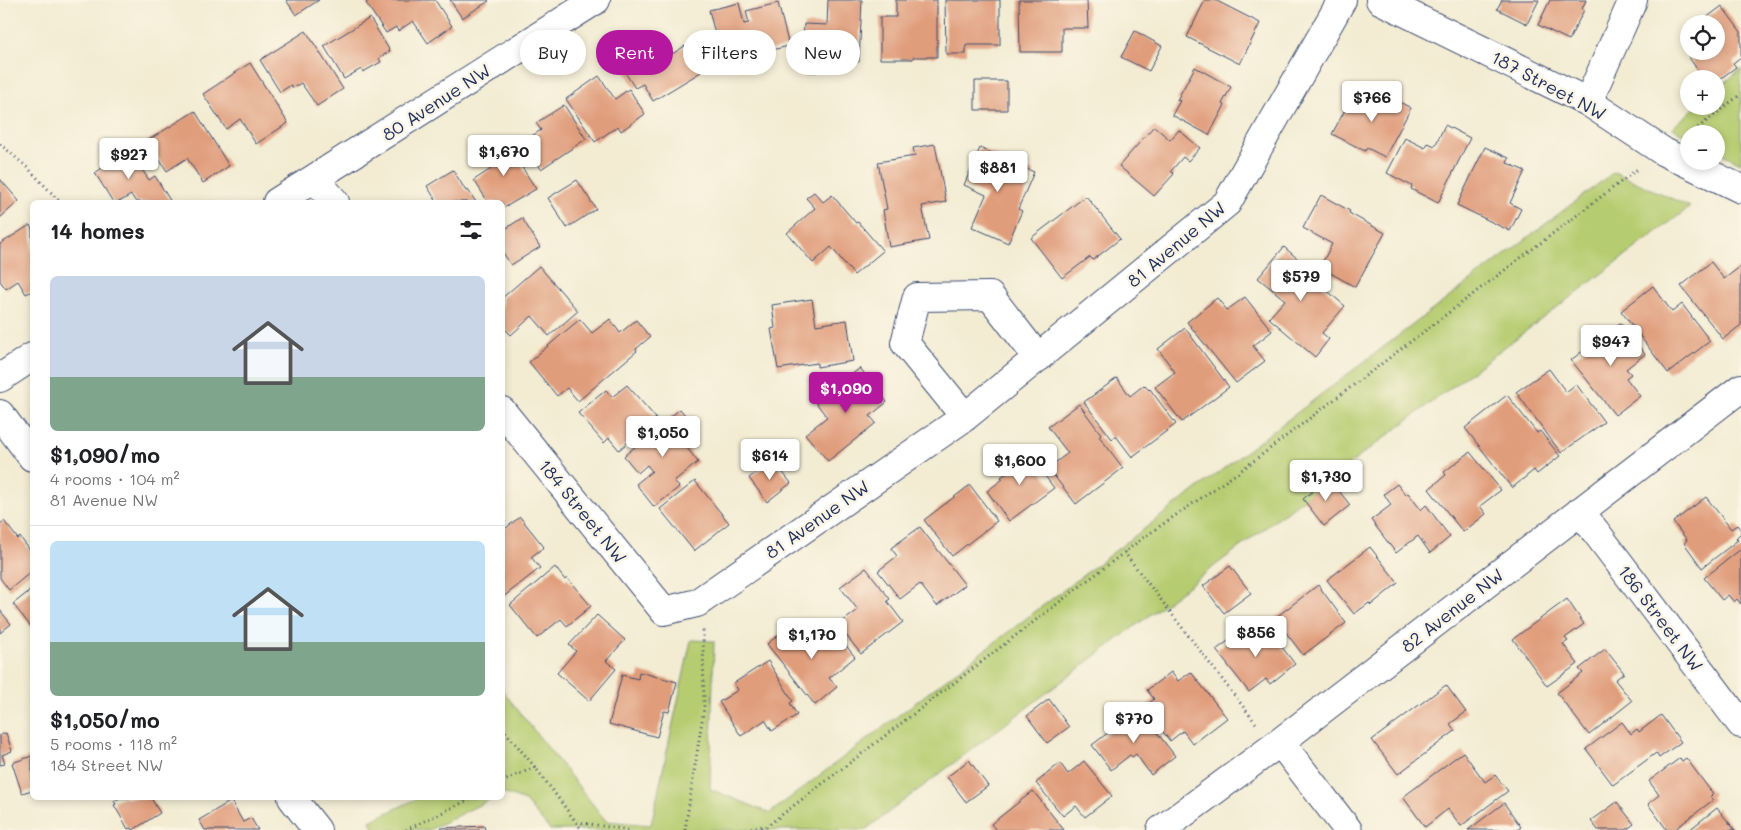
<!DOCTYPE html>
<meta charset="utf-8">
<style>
body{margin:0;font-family:Mali,sans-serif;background:#f2f2f2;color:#202124;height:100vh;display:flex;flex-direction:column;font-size:19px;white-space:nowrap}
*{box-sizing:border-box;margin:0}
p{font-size:16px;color:#757577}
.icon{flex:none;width:28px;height:28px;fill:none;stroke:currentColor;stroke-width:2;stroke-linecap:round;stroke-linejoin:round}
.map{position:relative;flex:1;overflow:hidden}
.panel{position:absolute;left:30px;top:200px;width:475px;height:600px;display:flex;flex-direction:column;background:#fff;border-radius:8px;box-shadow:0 2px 8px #0003}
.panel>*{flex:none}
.guide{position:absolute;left:520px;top:30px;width:475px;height:45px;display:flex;gap:10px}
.buttons{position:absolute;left:1680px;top:15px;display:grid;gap:10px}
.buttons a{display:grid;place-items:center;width:45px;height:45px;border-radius:50%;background:#fff;box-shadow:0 2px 8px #0003;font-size:25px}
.price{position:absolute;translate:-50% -42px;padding:0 11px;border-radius:5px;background:#fff;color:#222;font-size:16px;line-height:32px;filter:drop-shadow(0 1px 2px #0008)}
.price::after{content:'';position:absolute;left:50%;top:30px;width:15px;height:11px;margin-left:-8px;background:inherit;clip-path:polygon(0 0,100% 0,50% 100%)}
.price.on{background:#b5179e;color:#fff}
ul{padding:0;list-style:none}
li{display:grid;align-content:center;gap:10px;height:265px;padding:0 20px}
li+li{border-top:1px solid #e0e0e0}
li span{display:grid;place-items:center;height:155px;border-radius:8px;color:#555}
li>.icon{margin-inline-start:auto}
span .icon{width:90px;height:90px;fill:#fffc;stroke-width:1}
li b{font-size:21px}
h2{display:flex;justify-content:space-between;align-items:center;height:60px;padding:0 20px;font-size:21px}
.pill{padding:0 18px;border-radius:22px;background:#fff;box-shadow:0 2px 8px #0003;font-size:18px;line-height:45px}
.pill.on{background:#b5179e;color:#fff}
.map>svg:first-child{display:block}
.green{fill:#b6cc70;stroke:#687e67}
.building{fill:#e09d7c}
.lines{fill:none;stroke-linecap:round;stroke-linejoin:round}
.street-casing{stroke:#3b4b70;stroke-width:30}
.path{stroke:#3b4b70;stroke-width:3;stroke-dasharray:1 4;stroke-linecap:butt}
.street{stroke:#fff;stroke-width:28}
.labels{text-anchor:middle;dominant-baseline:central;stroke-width:5;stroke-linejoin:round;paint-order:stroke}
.street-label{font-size:18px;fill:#1b2f5e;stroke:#fcf5e5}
</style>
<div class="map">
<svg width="1741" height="830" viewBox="0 0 1741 830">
<rect width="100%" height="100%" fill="#fcf5e5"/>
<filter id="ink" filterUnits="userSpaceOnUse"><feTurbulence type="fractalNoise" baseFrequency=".02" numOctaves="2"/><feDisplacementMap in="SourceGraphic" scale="10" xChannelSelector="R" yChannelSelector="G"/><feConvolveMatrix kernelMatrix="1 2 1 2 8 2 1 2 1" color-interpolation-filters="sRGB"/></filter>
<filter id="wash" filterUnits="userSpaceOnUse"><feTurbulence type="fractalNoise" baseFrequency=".0096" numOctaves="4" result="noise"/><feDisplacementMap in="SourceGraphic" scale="20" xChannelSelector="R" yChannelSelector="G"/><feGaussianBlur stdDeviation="1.12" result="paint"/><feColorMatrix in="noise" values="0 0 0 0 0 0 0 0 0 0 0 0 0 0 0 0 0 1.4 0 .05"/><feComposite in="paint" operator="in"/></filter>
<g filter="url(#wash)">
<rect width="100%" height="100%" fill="#f3ecd3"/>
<path class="green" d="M 1741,69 L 1741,163 L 1716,151 L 1716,134 L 1689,134 L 1689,137 L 1672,128 L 1697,106 L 1716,106 L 1716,90 Z
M 1614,172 L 1690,207 L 865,830 L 550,830 L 525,801 L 503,793 L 502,690 L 606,821 L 651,825 L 691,640 L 714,641 L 710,789 L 770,813 Z
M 418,798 L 493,798 L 429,830 L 375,830 L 370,821 Z"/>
<g id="blocks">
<path class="building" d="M 286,0 L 319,0 L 296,15 Z
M 370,0 L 435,0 L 452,26 L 428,43 L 413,21 L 398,31 L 396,27 L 386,33 L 366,3 Z
M 450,0 L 488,0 L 489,1 L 462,18 Z
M 828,0 L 862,0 L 859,62 L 817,60 L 817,72 L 806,72 L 806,59 L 802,59 L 804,24 L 827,25 Z
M 896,0 L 937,0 L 937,57 L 913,57 L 913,59 L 880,59 L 880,17 L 896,17 Z
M 945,0 L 1000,0 L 1000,45 L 966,45 L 966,54 L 946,54 Z
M 1019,0 L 1087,0 L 1088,28 L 1062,28 L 1062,52 L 1020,52 Z
M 1205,0 L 1215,0 L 1260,23 L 1240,64 L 1187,37 Z
M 1502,0 L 1539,0 L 1527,24 L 1497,9 Z
M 1550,0 L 1586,0 L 1582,9 L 1584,10 L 1569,40 L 1538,25 Z
M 739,3 L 744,24 L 749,23 L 746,11 L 778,3 L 789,46 L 767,51 L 770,64 L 742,70 L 733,34 L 716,38 L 709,10 Z
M 1722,6 L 1741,32 L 1741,57 L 1733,63 L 1736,67 L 1716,82 L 1716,79 L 1704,79 L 1688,56 L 1693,51 L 1716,51 L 1716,24 L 1698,24 Z
M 370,18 L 390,51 L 379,58 L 381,62 L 363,72 L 361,69 L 344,79 L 324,46 Z
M 306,31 L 343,89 L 317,106 L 301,83 L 293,88 L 291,85 L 280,92 L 260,60 Z
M 1135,31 L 1162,46 L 1149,71 L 1121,57 Z
M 685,46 L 701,72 L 653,101 L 643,84 L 635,88 L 619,63 L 646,47 L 656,64 Z
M 250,63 L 288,123 L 256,144 L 240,119 L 226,129 L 203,94 Z
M 1195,67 L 1231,87 L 1222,104 L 1225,105 L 1209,135 L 1172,115 L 1180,101 L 1177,100 Z
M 599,76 L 615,99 L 629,89 L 645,114 L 621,131 L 618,126 L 595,142 L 566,99 Z
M 975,81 L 1007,81 L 1007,110 L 975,110 Z
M 1381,92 L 1411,108 L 1385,157 L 1367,148 L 1365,151 L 1332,134 L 1354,93 L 1375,104 Z
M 564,105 L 586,139 L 541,169 L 523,142 L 541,130 L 536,123 Z
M 195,111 L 229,166 L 203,183 L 187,158 L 167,171 L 147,141 Z
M 1445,125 L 1470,138 L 1438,203 L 1411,189 L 1412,186 L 1387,173 L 1405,138 L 1425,148 L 1428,143 L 1435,146 Z
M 1154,126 L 1170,140 L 1179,130 L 1200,148 L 1188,161 L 1183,157 L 1171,171 L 1174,174 L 1154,196 L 1119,166 Z
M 504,139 L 536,189 L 502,209 L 502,202 L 488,202 L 474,180 L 491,169 L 481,154 Z
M 935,144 L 946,202 L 922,206 L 929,240 L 889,247 L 883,210 L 887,209 L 878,162 L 915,156 L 913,148 Z
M 1485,147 L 1509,158 L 1507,163 L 1525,171 L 1510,203 L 1521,209 L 1510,231 L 1457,205 Z
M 980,148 L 1034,172 L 1018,209 L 1022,211 L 1008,243 L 972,227 L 986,195 L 964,185 Z
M 129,150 L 149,180 L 155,176 L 171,202 L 136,202 L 131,195 L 119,202 L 113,202 L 95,173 L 105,166 L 100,159 L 113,151 L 117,158 Z
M 453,170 L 466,191 L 468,190 L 476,202 L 437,202 L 427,186 Z
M 0,179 L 19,201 L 0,218 Z
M 577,180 L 596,209 L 567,228 L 548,198 Z
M 814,192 L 823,202 L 832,195 L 856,223 L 858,222 L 883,251 L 854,275 L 831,247 L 813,263 L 787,233 L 815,208 L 806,198 Z
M 1321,195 L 1350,211 L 1349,213 L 1385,233 L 1355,287 L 1320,267 L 1332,244 L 1303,228 Z
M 1086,196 L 1120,239 L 1093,260 L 1090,257 L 1062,278 L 1031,238 Z
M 522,218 L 540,247 L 511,265 L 502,251 L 502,231 Z
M 30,225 L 32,230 L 32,291 L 26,294 L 18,281 L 6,289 L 0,281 L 0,244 Z
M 1284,247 L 1313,272 L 1310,276 L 1345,306 L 1322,333 L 1329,339 L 1315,357 L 1269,318 L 1285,300 L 1258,278 Z
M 1711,262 L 1724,279 L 1741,266 L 1741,325 L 1723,339 L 1681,286 Z
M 539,266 L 578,311 L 549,336 L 532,316 L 511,335 L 502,326 L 502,298 Z
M 1653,286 L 1672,312 L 1682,304 L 1710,341 L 1668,373 L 1621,311 Z
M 1245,297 L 1272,331 L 1253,346 L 1265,361 L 1236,383 L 1187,322 L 1217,298 L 1227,310 Z
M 812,299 L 816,325 L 847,320 L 853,361 L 817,367 L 817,363 L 778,369 L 771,329 L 775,328 L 772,305 Z
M 580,319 L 592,333 L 610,319 L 620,333 L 636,320 L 650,337 L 636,349 L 637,351 L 578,401 L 567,388 L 557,396 L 529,362 Z
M 1620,323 L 1645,354 L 1626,369 L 1631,374 L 1626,378 L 1640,396 L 1615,415 L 1571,360 Z
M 1185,328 L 1229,387 L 1182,422 L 1155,387 L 1175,372 L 1158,349 Z
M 860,368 L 887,402 L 870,416 L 876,423 L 828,461 L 805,434 L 827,417 L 816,403 Z
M 1549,369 L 1566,392 L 1576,384 L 1604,422 L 1561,453 L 1516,392 Z
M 1117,378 L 1130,396 L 1144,385 L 1149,390 L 1150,389 L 1176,424 L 1132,457 L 1116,436 L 1112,439 L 1084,402 Z
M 627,385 L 656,418 L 619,450 L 609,438 L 604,443 L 578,413 L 606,390 L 612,397 Z
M 1507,395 L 1537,433 L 1540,431 L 1560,456 L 1537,474 L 1534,470 L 1512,488 L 1465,428 Z
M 1079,404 L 1101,434 L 1099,436 L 1123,468 L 1076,504 L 1048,468 L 1068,453 L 1048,427 Z
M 680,409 L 695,427 L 680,439 L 698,462 L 674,481 L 679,487 L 654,507 L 636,484 L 652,471 L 647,465 L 638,473 L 624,456 Z
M 1025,449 L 1054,488 L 1009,521 L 987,491 L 1003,479 L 1001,477 L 1007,473 L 1002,466 Z
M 1470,452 L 1501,490 L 1480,506 L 1486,514 L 1463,532 L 1429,489 L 1446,475 L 1444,472 Z
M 773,460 L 791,483 L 767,502 L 749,478 Z
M 1329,478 L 1350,505 L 1324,526 L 1303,499 Z
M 695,481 L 729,523 L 694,551 L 660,509 Z
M 1397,484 L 1406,495 L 1408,493 L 1421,510 L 1426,505 L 1450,537 L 1430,553 L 1418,536 L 1396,553 L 1371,520 L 1391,505 L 1384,494 Z
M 970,485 L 997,521 L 952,556 L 924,520 Z
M 1706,497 L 1731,529 L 1737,525 L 1741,530 L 1741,533 L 1736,538 L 1738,540 L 1702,568 L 1684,543 L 1687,540 L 1673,522 Z
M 520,517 L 544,547 L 531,557 L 540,568 L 502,598 L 502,531 Z
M 4,521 L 18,539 L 20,537 L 32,553 L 32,571 L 9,590 L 0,578 L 0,524 Z
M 920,527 L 965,585 L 937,606 L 920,584 L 900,599 L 878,571 L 897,556 L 891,548 Z
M 1370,547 L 1398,583 L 1371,605 L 1369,603 L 1354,614 L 1327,580 Z
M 1741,549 L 1741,604 L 1737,599 L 1734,602 L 1728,595 L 1722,600 L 1704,578 Z
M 1230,566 L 1251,593 L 1224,613 L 1203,586 Z
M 555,567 L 565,580 L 567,578 L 591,606 L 567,626 L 561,619 L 537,638 L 510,605 Z
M 866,568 L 890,599 L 887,601 L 903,622 L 861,654 L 838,625 L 858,610 L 840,587 Z
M 1318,585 L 1346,623 L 1303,655 L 1275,618 Z
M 32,589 L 32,628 L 13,604 Z
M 1567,599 L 1584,624 L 1565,638 L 1568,641 L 1563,644 L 1578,664 L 1547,686 L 1513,639 Z
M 0,610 L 11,624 L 0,633 Z
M 597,615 L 625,640 L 606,661 L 616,669 L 589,701 L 557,673 L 576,651 L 569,645 Z
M 792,624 L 807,643 L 813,638 L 816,642 L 833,629 L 855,657 L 829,678 L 837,687 L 815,705 L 767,644 Z
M 1264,624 L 1295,664 L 1270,684 L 1266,679 L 1249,692 L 1216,650 L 1232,638 L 1237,645 Z
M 1605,649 L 1624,673 L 1615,680 L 1632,701 L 1589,735 L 1557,693 L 1583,673 L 1579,669 Z
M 768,661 L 793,701 L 790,703 L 797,715 L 772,731 L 765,720 L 741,736 L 719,702 L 738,690 L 734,683 Z
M 639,672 L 677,682 L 669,712 L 664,711 L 657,737 L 609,724 L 622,675 L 638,679 Z
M 1171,672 L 1178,681 L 1191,672 L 1227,718 L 1193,744 L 1183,731 L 1170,741 L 1144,708 L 1154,699 L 1147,690 Z
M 1446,685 L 1466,712 L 1450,724 L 1455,731 L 1398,774 L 1372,740 Z
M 1049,699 L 1069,727 L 1047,743 L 1027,716 Z
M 1139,709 L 1175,756 L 1151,775 L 1136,754 L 1132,757 L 1130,755 L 1111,770 L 1092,745 Z
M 1661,715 L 1681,742 L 1659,758 L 1656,753 L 1613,785 L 1586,749 L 1622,722 L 1631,734 L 1637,729 L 1639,732 Z
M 6,733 L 12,751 L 2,755 L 5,764 L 0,765 L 0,735 Z
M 1463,752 L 1485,782 L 1495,775 L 1508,791 L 1461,826 L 1448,809 L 1425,827 L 1403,797 Z
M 32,756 L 32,790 L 22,793 L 12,763 Z
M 1680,758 L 1682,761 L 1686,758 L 1713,794 L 1710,797 L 1713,800 L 1674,830 L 1667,830 L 1648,804 L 1659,795 L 1649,781 Z
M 969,760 L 988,786 L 966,802 L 947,777 Z
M 1084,761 L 1112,796 L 1085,817 L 1076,806 L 1063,816 L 1036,783 L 1060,763 L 1068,774 Z
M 1033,791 L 1064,830 L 996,830 L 991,824 Z
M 120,798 L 151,798 L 160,813 L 133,830 L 130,828 L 128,829 L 114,805 L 116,804 L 114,801 Z
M 231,801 L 243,822 L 251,818 L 258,830 L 205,830 L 199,820 Z
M 1617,802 L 1634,824 L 1626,830 L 1598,830 L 1591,821 Z
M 1504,803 L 1521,827 L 1517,830 L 1468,830 Z
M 1717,808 L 1735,830 L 1689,830 Z
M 484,826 L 485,830 L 441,830 L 441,828 Z"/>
</g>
</g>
<g filter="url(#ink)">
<use href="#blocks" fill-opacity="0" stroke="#3b4b70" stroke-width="1"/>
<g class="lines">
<g class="street-casing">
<path id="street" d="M 1380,0 L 1588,102 L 1664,152 L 1741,189
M 1588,102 L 1633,0
M 315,179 L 335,202
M 277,202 L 596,0
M 0,378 L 32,357
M 502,411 L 664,611 L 697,603 L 965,417 L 1227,203 L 1342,0
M 0,414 L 32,457
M 965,417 L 905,343 L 917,297 L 990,296 L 1038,358
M 1580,511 L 1741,724
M 1280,742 L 1348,830
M 292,798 L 317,830
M 1161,830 L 1280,742 L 1741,388"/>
</g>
<path class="path" d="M 1690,134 L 1741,94
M 0,144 L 28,168 L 60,202
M 1124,552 L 1258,726
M 502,728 L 535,767 L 582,830
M 502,782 L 535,767
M 577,822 L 628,830
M 406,830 L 472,798
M 685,830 L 704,708 L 703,630
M 736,830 L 765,826
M 762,830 L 1147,535 L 1243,469 L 1639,168"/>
<use href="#street" class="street"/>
</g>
</g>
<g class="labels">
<g class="street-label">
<text transform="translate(1549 85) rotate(28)">187 Street NW</text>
<text transform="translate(436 102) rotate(-33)">80 Avenue NW</text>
<text transform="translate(1176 244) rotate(-40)">81 Avenue NW</text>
<text transform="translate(583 511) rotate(51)">184 Street NW</text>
<text transform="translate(817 519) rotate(-35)">81 Avenue NW</text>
<text transform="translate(1452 610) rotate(-38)">82 Avenue NW</text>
<text transform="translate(1661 618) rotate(53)">186 Street NW</text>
</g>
</g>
</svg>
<div class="buttons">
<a><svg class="icon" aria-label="locate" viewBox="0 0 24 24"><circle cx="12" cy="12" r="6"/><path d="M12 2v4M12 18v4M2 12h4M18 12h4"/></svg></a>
<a>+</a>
<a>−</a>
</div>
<b class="price" style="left:1372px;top:123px">$766</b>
<b class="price" style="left:504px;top:177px">$1,670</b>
<b class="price" style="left:129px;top:180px">$927</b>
<b class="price" style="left:998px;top:193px">$881</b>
<b class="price" style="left:1301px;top:302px">$579</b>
<b class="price" style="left:1611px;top:367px">$947</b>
<b class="price on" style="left:846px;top:414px">$1,090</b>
<b class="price" style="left:663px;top:458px">$1,050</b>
<b class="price" style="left:770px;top:481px">$614</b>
<b class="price" style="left:1020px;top:486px">$1,600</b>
<b class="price" style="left:1326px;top:502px">$1,730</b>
<b class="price" style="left:1256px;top:658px">$856</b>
<b class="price" style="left:812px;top:660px">$1,170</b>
<b class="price" style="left:1134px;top:744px">$770</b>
<div class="guide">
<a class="pill">Buy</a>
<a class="pill on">Rent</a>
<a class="pill">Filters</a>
<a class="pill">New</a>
</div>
<section class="panel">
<h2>14 homes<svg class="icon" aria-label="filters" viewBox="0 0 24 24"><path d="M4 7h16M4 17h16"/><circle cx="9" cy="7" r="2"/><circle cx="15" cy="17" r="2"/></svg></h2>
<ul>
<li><span style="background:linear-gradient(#c9d6e8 65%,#7fa58c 0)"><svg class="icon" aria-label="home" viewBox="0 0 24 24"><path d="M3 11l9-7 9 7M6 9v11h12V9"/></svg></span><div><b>$1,090/mo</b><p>4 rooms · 104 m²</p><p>81 Avenue NW</p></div></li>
<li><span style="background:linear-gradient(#bfe0f5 65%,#7fa58c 0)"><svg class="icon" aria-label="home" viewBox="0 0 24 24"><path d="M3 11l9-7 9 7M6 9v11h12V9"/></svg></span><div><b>$1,050/mo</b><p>5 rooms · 118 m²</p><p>184 Street NW</p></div></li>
</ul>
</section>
</div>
